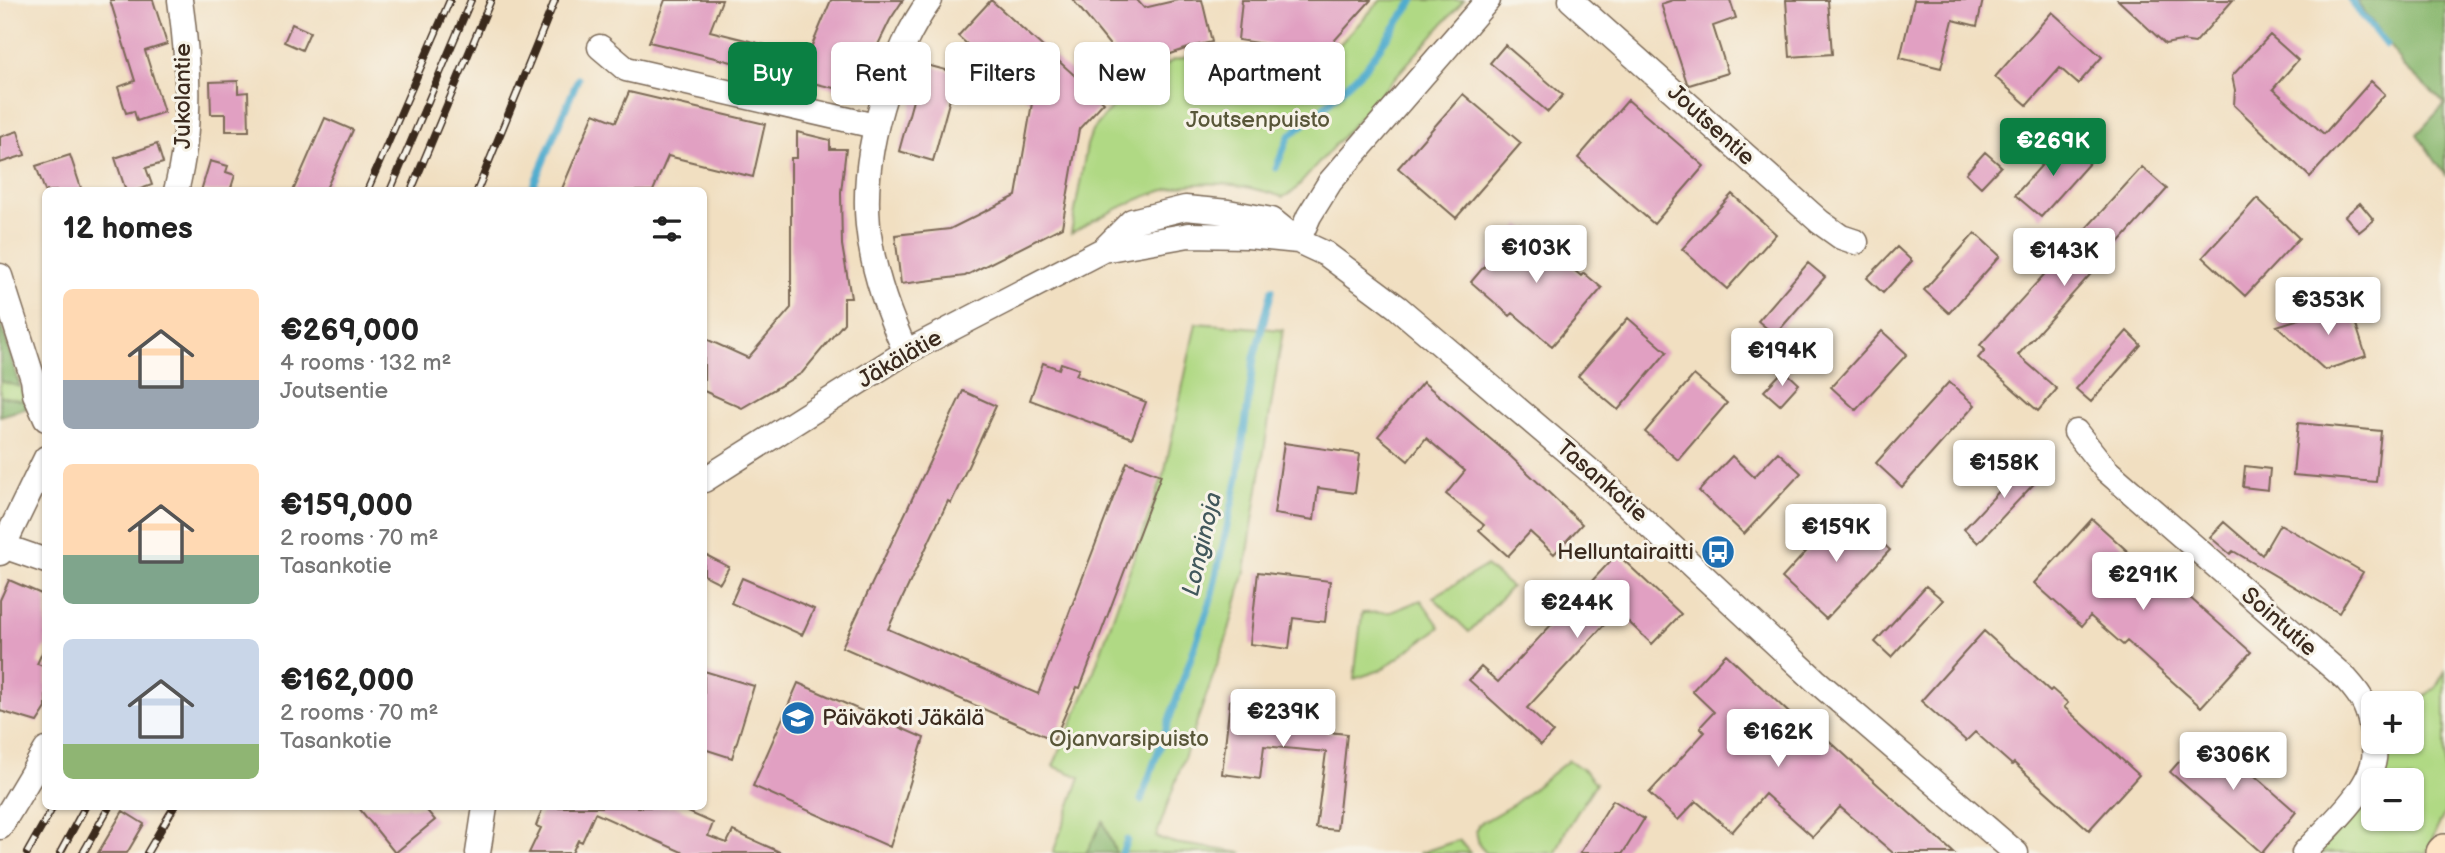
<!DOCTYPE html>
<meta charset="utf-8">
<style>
body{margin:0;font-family:"Balsamiq Sans",sans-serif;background:#f6f6f6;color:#222;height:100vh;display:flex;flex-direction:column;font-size:26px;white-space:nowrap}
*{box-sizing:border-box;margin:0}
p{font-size:23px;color:#767676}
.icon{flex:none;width:38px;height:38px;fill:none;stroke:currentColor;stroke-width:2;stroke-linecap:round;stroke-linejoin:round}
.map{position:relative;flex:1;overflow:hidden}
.drawer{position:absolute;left:42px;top:187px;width:665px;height:623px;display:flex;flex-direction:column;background:#fff;border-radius:10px;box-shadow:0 2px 5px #0004}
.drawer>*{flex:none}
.top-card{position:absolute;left:728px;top:42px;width:665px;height:63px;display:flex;gap:14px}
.fabs{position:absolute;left:2361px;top:691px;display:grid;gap:14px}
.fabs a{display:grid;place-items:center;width:63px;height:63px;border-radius:10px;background:#fff;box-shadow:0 2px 5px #0004;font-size:35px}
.price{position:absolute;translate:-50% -60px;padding:0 16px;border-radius:7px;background:#fff;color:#222;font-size:23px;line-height:46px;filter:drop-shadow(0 2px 4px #0008)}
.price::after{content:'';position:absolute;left:50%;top:42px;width:21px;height:16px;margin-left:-10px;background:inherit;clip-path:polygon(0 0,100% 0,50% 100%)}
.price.active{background:#0b8043;color:#fff}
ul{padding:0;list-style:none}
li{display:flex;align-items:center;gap:21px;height:175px;padding:0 21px}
li span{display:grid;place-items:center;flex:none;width:196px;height:140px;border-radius:10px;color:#555}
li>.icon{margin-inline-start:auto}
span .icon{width:84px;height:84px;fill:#fffc;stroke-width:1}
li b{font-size:30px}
h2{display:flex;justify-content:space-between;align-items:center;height:84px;padding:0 21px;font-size:30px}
.tag{padding:0 24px;border-radius:10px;background:#fff;box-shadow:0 2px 5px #0004;font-size:24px;line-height:63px}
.tag.active{background:#0b8043;color:#fff}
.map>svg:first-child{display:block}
.green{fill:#b0d984;stroke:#768251;stroke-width:2}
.forest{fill:#8cb972;stroke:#647248;stroke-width:2}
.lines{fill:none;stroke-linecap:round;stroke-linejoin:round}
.stream{stroke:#50acce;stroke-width:7}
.building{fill:#e1a0c2}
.street-casing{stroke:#7b6957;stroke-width:27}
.secondary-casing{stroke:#7b6957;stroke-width:38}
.street{stroke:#fff;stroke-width:24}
.secondary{stroke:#fde5c5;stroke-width:35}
.rail-casing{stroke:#3b2a1e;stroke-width:8}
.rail{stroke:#f7f3e8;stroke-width:5;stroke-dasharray:16;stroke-linecap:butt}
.labels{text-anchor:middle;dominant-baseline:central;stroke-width:6;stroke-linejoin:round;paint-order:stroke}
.street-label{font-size:23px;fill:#3b2a1e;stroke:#f7f3e8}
.park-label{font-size:23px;fill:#585638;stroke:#f7f3e8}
.poi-label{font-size:23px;fill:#3b2a1e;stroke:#f7f3e8;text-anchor:end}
.water-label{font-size:24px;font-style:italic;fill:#42585c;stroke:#f7f3e8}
</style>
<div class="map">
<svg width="2445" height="853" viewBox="0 0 2445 853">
<rect width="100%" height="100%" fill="#f7f3e8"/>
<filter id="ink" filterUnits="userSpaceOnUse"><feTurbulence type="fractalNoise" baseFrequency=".0143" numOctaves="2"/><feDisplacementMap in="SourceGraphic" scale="14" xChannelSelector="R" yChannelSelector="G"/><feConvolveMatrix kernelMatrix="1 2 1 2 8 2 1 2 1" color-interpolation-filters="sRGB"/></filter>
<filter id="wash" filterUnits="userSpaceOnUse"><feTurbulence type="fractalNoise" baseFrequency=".00686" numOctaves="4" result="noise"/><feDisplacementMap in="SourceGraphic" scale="28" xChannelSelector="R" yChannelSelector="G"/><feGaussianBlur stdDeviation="1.57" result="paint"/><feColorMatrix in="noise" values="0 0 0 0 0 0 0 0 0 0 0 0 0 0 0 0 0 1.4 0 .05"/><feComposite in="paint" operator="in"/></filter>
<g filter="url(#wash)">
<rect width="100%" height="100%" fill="#f1dfc1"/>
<path class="green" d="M 1381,0 L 1464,0 L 1293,192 L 1283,197 C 1194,167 1149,191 1071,233 L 1087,145 L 1092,131 L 1111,108 L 1136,87 L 1173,60 L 1225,49 L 1278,52 L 1321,64 Z
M 0,321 L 27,408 L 0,416 Z
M 1196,323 L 1283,330 L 1245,571 L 1227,637 L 1156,837 L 1174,843 L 1243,853 L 1053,853 L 1080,777 L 1053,766 L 1090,682 L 1165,470 Z
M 1486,566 L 1511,587 L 1469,632 L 1433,597 Z
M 1421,600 L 1440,627 L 1381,670 L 1354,679 L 1362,613 L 1391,612 Z
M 2445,671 L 2445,812 L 2426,853 L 2317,853 L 2373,793 L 2373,819 L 2412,819 L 2412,780 L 2379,780 L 2387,753 L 2387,742 L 2412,742 L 2412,705 L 2436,687 Z
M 1569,760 L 1586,772 L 1596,783 L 1565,832 L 1556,853 L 1486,853 L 1479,845 L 1476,831 L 1478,825 L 1514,804 Z
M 1459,840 L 1470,853 L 1419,853 L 1423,852 Z"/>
<path class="forest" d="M 2356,0 L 2445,0 L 2445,175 L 2417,134 L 2445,104 L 2405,67 Z
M 0,321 L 20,387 L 0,381 Z
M 0,396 L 25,401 L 27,408 L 0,416 Z
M 1103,821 L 1116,853 L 1086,853 Z"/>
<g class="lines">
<path class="stream" d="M 2350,0 L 2386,45
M 1276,168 L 1289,136 L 1317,114 L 1366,67 L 1414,0
M 531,191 L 578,79
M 1141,800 L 1210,603 L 1238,477 L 1254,358 L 1272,290
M 1122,853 L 1127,840"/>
</g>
<g id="blocks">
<path class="building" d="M 110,0 L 153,0 L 167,44 L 145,51 L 164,112 L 137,121 L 134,111 L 126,113 L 118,87 L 135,81 Z
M 665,0 L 722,0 L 710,31 L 782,49 L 777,73 L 649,42 Z
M 831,0 L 903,0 L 890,20 L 872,57 L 859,94 L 796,79 L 796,52 L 808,55 Z
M 991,0 L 1104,102 L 1079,129 L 1062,227 L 965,276 L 901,284 L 895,235 L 950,229 L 1016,196 L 1032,103 L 958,36 Z
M 1073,0 L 1137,0 L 1144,8 L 1178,0 L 1202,0 L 1212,42 L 1194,46 L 1162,57 L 1134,75 Z
M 1242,0 L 1371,0 L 1316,61 L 1270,45 L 1238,40 Z
M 1673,0 L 1730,0 L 1736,18 L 1713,26 L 1728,73 L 1689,85 L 1687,83 L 1661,4 Z
M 1786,0 L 1828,0 L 1832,54 L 1790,57 Z
M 1914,0 L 1983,0 L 1977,26 L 1953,20 L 1941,68 L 1900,58 Z
M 2118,0 L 2233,0 L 2195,43 L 2181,41 L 2165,44 Z
M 2052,12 L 2102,57 L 2078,84 L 2060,68 L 2027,105 L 1995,77 Z
M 292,24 L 310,32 L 302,50 L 284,42 Z
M 2270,35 L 2298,60 L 2273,89 L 2324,134 L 2371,81 L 2385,94 L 2310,177 L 2234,105 L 2235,90 L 2232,76 Z
M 1505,45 L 1563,95 L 1548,112 L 1490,63 Z
M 923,64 L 957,73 L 933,161 L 899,151 Z
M 238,81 L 238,93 L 248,92 L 249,131 L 226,131 L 226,114 L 211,114 L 210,82 Z
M 629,92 L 765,124 L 753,177 L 668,156 L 653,191 L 561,191 L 594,113 L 616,122 Z
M 1463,94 L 1521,143 L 1456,218 L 1398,168 Z
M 1628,100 L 1704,166 L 1654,224 L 1578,158 Z
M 325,118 L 353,130 L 325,191 L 293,191 Z
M 18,131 L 25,155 L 0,163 L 0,137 Z
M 797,132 L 830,140 L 830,149 L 846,149 L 841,192 L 842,245 L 851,298 L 844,298 L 844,323 L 802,373 L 742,408 L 704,391 L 704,338 L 748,358 L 791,308 L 791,158 L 797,158 Z
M 2066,138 L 2091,161 L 2041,217 L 2015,195 Z
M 157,144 L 163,163 L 146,168 L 152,185 L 135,191 L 126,191 L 115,158 Z
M 1985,152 L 2001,166 L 1981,187 L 1966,173 Z
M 70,155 L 82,191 L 45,191 L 36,166 Z
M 210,161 L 228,166 L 226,172 L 235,175 L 230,191 L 201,191 Z
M 2142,167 L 2167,189 L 2018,355 L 2057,389 L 2038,411 L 1978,358 L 1985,350 L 1980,345 Z
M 1732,194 L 1776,234 L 1727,289 L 1682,249 Z
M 2257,198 L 2299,238 L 2245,296 L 2203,257 Z
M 2360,203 L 2374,220 L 2359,232 L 2345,216 Z
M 1520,224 L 1581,276 L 1584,273 L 1602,288 L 1552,346 L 1513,313 L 1510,316 L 1471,282 Z
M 1975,233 L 2000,256 L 1949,313 L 1924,290 Z
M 1897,247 L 1912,261 L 1883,293 L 1867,278 Z
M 1808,263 L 1825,277 L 1775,335 L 1758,321 Z
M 2349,303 L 2366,356 L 2325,370 L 2277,326 Z
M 1628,318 L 1667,352 L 1618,410 L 1578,376 Z
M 1882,331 L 1907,354 L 1856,410 L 1831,387 Z
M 2127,331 L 2141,345 L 2091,402 L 2076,389 Z
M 1043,363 L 1059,369 L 1061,363 L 1079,369 L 1076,375 L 1146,402 L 1132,438 L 1030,400 Z
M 1784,370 L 1799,384 L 1780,405 L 1764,391 Z
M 1694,375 L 1727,403 L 1678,460 L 1645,432 Z
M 1423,382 L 1507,453 L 1582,524 L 1554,554 L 1530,532 L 1508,556 L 1479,530 L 1484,525 L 1446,494 L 1465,471 L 1426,438 L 1408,461 L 1378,436 Z
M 1949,382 L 1975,405 L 1902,487 L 1876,463 Z
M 963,391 L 996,406 L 951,503 L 948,501 L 888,629 L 1038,694 L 1127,462 L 1161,475 L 1080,688 L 1077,687 L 1054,740 L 842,647 Z
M 2298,423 L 2381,431 L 2376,482 L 2293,475 Z
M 1284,443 L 1360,454 L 1355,493 L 1318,488 L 1314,520 L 1274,514 Z
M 1778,452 L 1801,473 L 1744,534 L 1699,491 L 1732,456 L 1754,477 Z
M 2030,458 L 2045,472 L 1978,543 L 1964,529 Z
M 2245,466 L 2270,469 L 2268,490 L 2243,487 Z
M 1845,509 L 1890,550 L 1826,619 L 1782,578 Z
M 2092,519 L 2155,576 L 2160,571 L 2251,652 L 2201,707 L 2127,641 L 2123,645 L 2090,616 L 2082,626 L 2034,583 Z
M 2224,522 L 2262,555 L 2280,524 L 2363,572 L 2339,613 L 2233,551 L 2230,554 L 2210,537 Z
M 704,554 L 729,567 L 720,583 L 704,575 Z
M 1617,554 L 1681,614 L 1652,644 L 1617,611 L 1527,708 L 1553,732 L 1541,745 L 1469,680 L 1481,667 L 1498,682 Z
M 1258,572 L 1330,581 L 1325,622 L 1293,618 L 1289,649 L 1250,644 Z
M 742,578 L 814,609 L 802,635 L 731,603 Z
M 9,580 L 46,596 L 46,644 L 37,664 L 46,667 L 46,708 L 37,722 L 0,711 L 0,600 Z
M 1926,586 L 1943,600 L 1891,657 L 1875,642 Z
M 1984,631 L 2050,691 L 2052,689 L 2068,703 L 2064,707 L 2139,775 L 2089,830 L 2014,763 L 2012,765 L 1975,732 L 1966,741 L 1921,701 Z
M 1726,654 L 1802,725 L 1805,722 L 1824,740 L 1826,738 L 1954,853 L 1893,853 L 1840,807 L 1813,837 L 1765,794 L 1732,832 L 1696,801 L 1678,820 L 1649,793 L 1705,732 L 1700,727 L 1714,712 L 1692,691 Z
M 704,671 L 754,686 L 732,758 L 704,749 Z
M 798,683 L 924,738 L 890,847 L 753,786 Z
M 1230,700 L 1300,709 L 1298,729 L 1347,734 L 1337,830 L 1316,828 L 1326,752 L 1264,746 L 1260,779 L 1222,774 Z
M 2205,732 L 2296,812 L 2262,853 L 2170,772 Z
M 1613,800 L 1644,819 L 1623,853 L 1580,853 Z
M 358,807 L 424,807 L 435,820 L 395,853 Z
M 543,807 L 677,807 L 713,823 L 708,836 L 727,843 L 733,831 L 782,853 L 684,853 L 595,813 L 582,842 L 578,840 L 572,853 L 529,853 L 541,828 L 536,826 Z
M 123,811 L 144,824 L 127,853 L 98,853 Z"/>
</g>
</g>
<g filter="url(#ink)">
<use href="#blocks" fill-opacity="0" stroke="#7b6957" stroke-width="2"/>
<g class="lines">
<g class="street-casing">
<path id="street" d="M 1571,0 L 1820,222 L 1841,237 L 1856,242
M 600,47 L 626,69 L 875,126
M 176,191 C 192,130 189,62 180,0
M 1298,241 L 1309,216 L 1330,182 L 1488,0
M 1103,250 L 1132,221 L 1185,208 L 1228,212 L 1272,220 L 1298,241 L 1326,254 L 1397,307 L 1596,476 L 1815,680 L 2016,853
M 0,276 L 33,379 L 35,394 L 46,419
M 906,352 C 863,260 854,190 886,92 C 897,58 909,29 930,0
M 2076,432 L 2106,470 L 2346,679 C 2364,699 2369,709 2373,736
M 704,480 L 906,352 L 1103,250 L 1189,235 L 1248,236 L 1298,241
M 3,546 L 46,561
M 0,553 L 46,458
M 0,827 L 46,750
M 478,853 L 485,807
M 2304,853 C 2326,829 2369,792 2374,759 C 2375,754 2374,747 2374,742"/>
</g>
<g class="secondary-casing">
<path id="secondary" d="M 2444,853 L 2445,852"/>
</g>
<use href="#street" class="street"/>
<use href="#secondary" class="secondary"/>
<g class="rail-casing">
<path id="rail" d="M 367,191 L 450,0
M 390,191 L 471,0
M 411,191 L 491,0
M 477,191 L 555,0
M 27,853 L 53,807
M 60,853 L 85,807
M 83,853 L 109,807
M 147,853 L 174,807"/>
</g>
<use href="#rail" class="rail"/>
</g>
</g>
<defs>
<g id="bus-disc" transform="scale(1.75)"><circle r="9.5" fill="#1f6fb2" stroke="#f7f3e8"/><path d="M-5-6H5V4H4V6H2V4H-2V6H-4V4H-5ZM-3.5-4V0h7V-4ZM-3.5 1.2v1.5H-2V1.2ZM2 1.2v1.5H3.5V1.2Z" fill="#fff"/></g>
<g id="school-disc" transform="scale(1.75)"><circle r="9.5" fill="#1f6fb2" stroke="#f7f3e8"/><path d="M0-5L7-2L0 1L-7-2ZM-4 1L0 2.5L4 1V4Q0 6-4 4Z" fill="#fff"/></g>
</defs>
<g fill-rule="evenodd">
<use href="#bus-disc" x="1718" y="552"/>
<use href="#school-disc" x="798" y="718"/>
</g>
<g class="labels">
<g class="street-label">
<text transform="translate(183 96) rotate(-90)">Jukolantie</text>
<text transform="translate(1711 125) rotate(42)">Joutsentie</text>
<text transform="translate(900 359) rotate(-30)">Jäkälätie</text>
<text transform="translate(1602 481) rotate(41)">Tasankotie</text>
<text transform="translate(2279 622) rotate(41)">Sointutie</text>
</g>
<g class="park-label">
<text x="1258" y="120">Joutsenpuisto</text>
<text x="1129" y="739">Ojanvarsipuisto</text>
</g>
<g class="poi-label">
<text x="1694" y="552">Helluntairaitti</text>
<text x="822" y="718" text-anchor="start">Päiväkoti Jäkälä</text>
</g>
<g class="water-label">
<text transform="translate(1202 544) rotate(-77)">Longinoja</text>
</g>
</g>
</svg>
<div class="fabs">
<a>+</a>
<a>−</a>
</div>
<b class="price active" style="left:2053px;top:178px">€269K</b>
<b class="price" style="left:1536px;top:285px">€103K</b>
<b class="price" style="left:2064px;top:288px">€143K</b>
<b class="price" style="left:2328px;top:337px">€353K</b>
<b class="price" style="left:1782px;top:388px">€194K</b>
<b class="price" style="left:2004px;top:500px">€158K</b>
<b class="price" style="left:1836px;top:564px">€159K</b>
<b class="price" style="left:2143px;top:612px">€291K</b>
<b class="price" style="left:1577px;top:640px">€244K</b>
<b class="price" style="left:1283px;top:749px">€239K</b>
<b class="price" style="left:1778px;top:769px">€162K</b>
<b class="price" style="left:2233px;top:792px">€306K</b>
<div class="top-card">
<a class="tag active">Buy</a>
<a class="tag">Rent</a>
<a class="tag">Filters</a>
<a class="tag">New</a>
<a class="tag">Apartment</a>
</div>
<section class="drawer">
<h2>12 homes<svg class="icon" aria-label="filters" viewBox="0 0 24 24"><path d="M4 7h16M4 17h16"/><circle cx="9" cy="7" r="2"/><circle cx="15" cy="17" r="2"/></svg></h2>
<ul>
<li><span style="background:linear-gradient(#ffd9b3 65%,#9aa5b1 0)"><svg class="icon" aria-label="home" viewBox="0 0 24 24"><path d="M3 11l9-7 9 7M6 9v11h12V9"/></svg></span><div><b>€269,000</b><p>4 rooms · 132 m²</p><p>Joutsentie</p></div></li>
<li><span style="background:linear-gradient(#ffd9b3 65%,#7fa58c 0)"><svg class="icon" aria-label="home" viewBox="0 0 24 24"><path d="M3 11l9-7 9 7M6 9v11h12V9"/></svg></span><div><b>€159,000</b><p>2 rooms · 70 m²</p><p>Tasankotie</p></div></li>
<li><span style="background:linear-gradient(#c9d6e8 75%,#8fb573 0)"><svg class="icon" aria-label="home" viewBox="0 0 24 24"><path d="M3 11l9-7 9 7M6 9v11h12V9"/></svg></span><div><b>€162,000</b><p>2 rooms · 70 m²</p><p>Tasankotie</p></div></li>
</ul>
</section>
</div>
